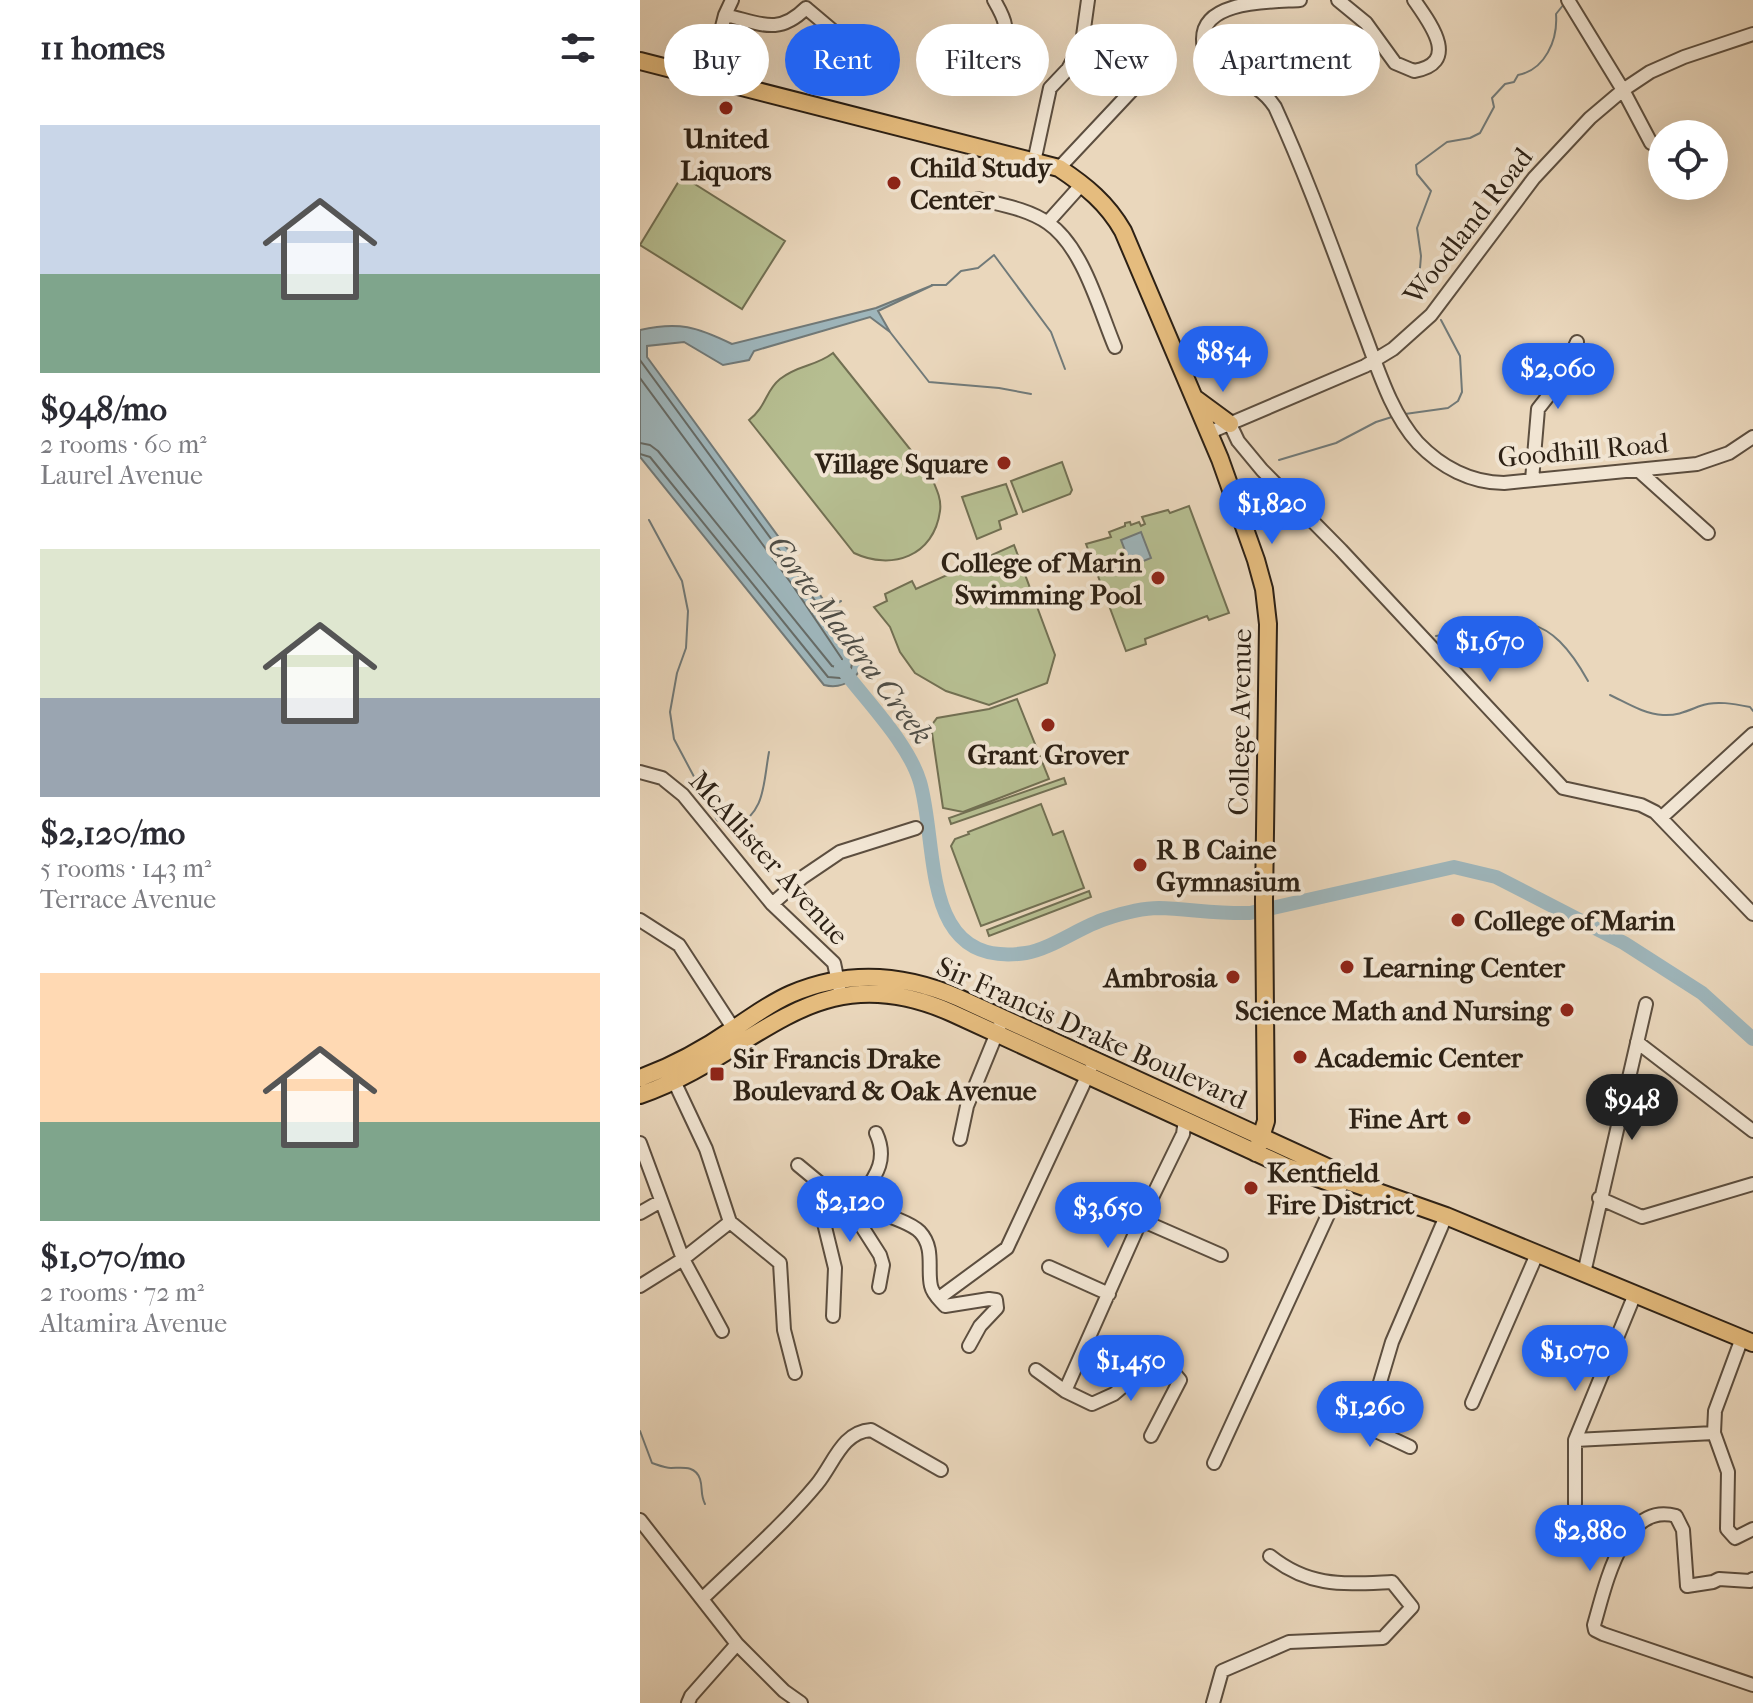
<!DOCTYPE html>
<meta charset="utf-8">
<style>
body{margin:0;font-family:"IM FELL French Canon",serif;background:#f2f2f3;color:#2b2b33;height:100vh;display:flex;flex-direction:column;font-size:30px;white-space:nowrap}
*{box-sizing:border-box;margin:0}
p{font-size:26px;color:#7c7c81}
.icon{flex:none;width:44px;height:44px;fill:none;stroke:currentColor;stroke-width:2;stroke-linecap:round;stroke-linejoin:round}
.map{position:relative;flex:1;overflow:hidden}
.drawer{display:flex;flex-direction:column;background:#fff;width:640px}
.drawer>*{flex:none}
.hud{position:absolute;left:24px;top:24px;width:760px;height:72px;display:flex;gap:16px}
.fabs{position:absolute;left:1008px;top:120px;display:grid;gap:16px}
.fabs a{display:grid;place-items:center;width:80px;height:80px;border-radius:50%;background:#fff;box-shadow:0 8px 32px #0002;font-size:40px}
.price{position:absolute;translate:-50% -68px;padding:0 18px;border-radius:28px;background:#2563eb;color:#fff;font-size:26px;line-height:52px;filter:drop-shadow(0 2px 4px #0008)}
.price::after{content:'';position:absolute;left:50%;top:48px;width:24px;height:18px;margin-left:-12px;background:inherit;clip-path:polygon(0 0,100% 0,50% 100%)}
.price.selected{background:#222;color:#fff}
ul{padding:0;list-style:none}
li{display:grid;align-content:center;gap:16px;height:424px;padding:0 40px}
li span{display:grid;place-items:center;height:248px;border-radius:0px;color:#555}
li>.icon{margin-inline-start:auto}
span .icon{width:144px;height:144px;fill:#fffc;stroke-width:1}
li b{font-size:34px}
h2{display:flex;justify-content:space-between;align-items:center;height:96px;padding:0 40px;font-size:34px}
.pill{padding:0 28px;border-radius:36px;background:#fff;box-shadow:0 8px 32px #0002;font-size:28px;line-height:72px}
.pill.selected{background:#2563eb;color:#fff}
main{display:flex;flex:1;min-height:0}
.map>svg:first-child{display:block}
.green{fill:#b6be91;stroke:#727053;stroke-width:2}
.water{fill:#9eb6bc;stroke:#717a79;stroke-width:2}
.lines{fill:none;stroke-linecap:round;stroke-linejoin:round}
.shore{stroke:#666c68;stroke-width:2}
.stream{stroke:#717a79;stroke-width:2}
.river{stroke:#9eb6bc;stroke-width:14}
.minor-casing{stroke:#5c4e3f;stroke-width:16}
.major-casing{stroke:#2d2115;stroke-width:20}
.minor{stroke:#f1e5d3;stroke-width:12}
.major{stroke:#e5bc7e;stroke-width:16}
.poi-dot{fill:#8f2418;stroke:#f1e5d3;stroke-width:3}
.labels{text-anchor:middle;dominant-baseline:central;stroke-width:8;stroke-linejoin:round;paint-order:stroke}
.poi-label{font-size:28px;font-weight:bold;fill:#2d2115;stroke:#f1e5d3;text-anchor:start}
.street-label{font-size:28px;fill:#2d2115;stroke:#f1e5d3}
.water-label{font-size:30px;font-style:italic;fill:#4f4e47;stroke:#f1e5d3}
</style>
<main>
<section class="drawer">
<h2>11 homes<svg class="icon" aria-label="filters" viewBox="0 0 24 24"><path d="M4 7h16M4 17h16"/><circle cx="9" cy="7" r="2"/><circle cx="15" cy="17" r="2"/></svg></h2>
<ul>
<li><span style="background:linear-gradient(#c9d6e8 60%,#7fa58c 0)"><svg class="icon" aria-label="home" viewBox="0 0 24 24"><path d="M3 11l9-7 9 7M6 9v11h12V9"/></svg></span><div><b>$948/mo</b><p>2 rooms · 60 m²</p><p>Laurel Avenue</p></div></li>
<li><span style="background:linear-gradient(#dfe7d0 60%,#9aa5b1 0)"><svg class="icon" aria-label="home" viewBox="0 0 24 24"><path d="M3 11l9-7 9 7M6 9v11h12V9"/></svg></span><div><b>$2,120/mo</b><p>5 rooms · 143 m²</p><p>Terrace Avenue</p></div></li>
<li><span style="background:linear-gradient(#ffd9b3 60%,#7fa58c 0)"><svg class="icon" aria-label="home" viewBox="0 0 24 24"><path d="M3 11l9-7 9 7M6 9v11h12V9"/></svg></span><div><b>$1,070/mo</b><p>2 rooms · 72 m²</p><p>Altamira Avenue</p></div></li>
</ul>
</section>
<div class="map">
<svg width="1113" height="1703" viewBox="0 0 1113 1703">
<rect width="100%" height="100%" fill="#ead7bc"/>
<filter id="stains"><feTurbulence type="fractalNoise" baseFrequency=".0025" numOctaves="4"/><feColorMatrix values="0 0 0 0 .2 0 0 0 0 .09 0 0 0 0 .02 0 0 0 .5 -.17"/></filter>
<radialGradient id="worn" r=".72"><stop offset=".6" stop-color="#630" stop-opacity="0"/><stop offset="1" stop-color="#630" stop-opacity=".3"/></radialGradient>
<path class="green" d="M 42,176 L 145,241 L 102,309 L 0,245 Z
M 193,353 L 290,474 C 295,486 302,498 300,511 C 294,556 252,571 214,553 L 109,420 C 127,406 125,391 140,379 C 159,364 175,367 193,353 Z
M 422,462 L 432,490 L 430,494 L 383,512 L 371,481 Z
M 366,484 L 377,514 L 359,521 L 361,529 L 337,539 L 322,497 Z
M 549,506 L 589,613 L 569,620 L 567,616 L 505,639 L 506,644 L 486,651 L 446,544 L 471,537 L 469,532 L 485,526 L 485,523 L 490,522 L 491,525 L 499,522 L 501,526 L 505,524 L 502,517 L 528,510 L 530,513 Z
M 374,545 L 415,655 L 407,683 L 349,705 L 306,691 L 275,673 L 260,652 L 250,627 L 234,607 L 247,601 L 245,594 L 272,581 L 276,589 Z
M 377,699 L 409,779 L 323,812 L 303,808 L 291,726 L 297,718 L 349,709 Z
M 424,778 L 426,784 L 311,824 L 309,818 Z
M 401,804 L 413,835 L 423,831 L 444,888 L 341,926 L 311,846 L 315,839 L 329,834 L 328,832 Z
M 449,891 L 451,897 L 349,936 L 347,930 Z"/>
<path class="water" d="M 293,285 L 238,311 L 250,332 L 230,317 L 114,351 L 109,360 L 83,365 L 44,342 L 7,346 L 7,357 L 165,573 L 221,655 C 225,676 204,690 184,685 L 0,457 L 0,330 C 39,321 57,327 92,344 L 236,308 Z
M 501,532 L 511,558 L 491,566 L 481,540 Z"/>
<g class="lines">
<path class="shore" d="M 0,360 L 159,577 L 213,657 L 211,669 L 200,678 L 188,677 L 10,457 L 0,454
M 0,378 L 151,583 L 202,659 L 202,664 L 196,667 L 192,666 L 18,451 L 10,445 L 0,443"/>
<path class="stream" d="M 293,285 L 306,285 L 321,271 L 338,268 L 354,255 L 411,332 L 425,369
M 785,296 L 779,280 L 781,256 L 777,228 L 791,191 L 777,174 L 776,165 L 807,142 L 830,138 L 840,133 L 854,107 L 852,98 L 865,84 L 874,82 L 878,75 C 905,70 918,40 916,14 L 924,4
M 250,332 L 289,382 L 359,388 L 391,394
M 765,414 L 808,408 L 818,401 L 822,392 L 820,356 L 801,320
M 639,460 L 696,443 L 736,422 L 755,416
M 9,520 L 42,581 L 48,611 L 46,648 L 37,673 L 30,712 L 34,739 L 77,820 L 94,828 C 126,812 123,784 129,752
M 188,608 L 201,601
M 796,636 C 872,620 904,602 948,681
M 970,695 C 987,703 1004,714 1023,715 C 1037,716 1047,711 1060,706 C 1075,700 1095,704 1110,707 L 1113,711
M 0,1431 L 12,1463 C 18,1465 25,1468 31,1468 C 42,1468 55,1465 60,1479 C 63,1488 60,1494 65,1504"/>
<path class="river" d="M 201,667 C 226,701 268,742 280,782 C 299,848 279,969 386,953 C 411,949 440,927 465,919 C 480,914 502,908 519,908 C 549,909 579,914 610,913 L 814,867 L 856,877 L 984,943 L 1062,993 L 1113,1039"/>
<g class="minor-casing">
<path id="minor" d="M 660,0 C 630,2 563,0 563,39 C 563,49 566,61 575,66 C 597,83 617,80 635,107 C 667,177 693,250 720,322 C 736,362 749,411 778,443 C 801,467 831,483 864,483 L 1057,464 L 1089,453 L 1113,437
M 698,0 L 726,23 L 755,63 L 774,71 C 821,63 790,23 774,0
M 928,0 L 983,90 L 1011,143
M 166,8 L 198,35 L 217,43
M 85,15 C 120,23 138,36 166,8
M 69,78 L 85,15 L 92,0
M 310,79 C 326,73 367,44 365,25 C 364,17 358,7 354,0
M 394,162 L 410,88 L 428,69 L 442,43 L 448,0
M 419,168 L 527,53
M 338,199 C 362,205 388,209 408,223 C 443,247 459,309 475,347
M 408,222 L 442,184
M 590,424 L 598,441 L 622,470 L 701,550 L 923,788 L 1001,805 L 1015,812 L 1113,914
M 568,433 L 725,366 L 753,349 L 791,315 L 894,178 L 950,118 L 983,90 L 1010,72 L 1044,57 L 1113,34
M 998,470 L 1068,533
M 892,480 L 898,409 L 920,381 L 937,342
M 0,772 L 22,778 L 43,795 L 132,904 L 194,963 L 199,987
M 1022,817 L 1113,734
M 132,904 L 163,877 L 200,852 L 276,828
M 0,920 L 39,945 L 97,1034
M 997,1042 L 1113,1131
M 320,1139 L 327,1106 L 363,1018
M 0,1143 L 43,1259 L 82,1331
M 158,1165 L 210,1208 L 240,1255 L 243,1265 L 239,1287
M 959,1198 L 1002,1217 L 1113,1184
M 216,1205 C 232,1180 250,1163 236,1133
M 0,1213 L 21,1201
M 501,1220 L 581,1255
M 90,1222 L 140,1263 L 144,1330 L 155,1373
M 409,1267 L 469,1294
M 944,1273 L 1006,1004
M 0,1286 L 43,1259 L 90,1222 L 66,1149 L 34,1081
M 299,1298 L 367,1248 L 450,1070
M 193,1316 L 195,1268 L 184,1223 L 216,1205 C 232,1211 268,1220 280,1232 C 295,1248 287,1269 291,1286 C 293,1295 300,1300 305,1306 L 349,1299 L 356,1300 L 357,1308 L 340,1326 L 329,1346
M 1102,1338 L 1075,1411 L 1074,1433 L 1088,1472 L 1087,1529 L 1095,1538 L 1113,1529
M 396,1370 L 425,1391 L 452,1404 L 474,1394 L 507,1366 L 530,1368 L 540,1380 L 511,1436
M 425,1391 L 501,1220 L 543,1134 L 545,1120
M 832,1403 L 897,1254
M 935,1440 L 1074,1433
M 770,1447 L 736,1431 L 730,1416 L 752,1342 L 806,1216
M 574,1463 L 704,1180
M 935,1504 L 935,1440 L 995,1294
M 0,1520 L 97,1644 L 144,1691 L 161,1703
M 1113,1579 L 1110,1581 L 1079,1579 L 1073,1582 L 1047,1586 L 1043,1530 L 1036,1516 C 982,1501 965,1588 954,1625 L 955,1630 L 963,1634 L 1113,1685
M 62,1599 C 99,1563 144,1524 177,1484 C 194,1463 202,1432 231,1430 L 301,1470
M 48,1703 L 51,1696 L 97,1644
M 573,1703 L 582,1671 L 649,1642 L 743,1638 L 772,1607 L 752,1582 C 704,1584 670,1588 630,1556"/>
</g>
<g class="major-casing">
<path id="major" d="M 0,61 L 419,168 C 446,186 467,203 483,231 L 580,459 L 616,560 L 624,589 L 628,624 L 624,901 L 626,1121 L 616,1153
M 556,399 L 590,424
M 0,1078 C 33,1066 64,1049 93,1029 C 112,1017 130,1003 151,994 C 207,970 264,974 319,998 L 696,1171 L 704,1180 L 806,1216 L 1113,1343
M 0,1095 C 119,1054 172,951 312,1013 L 645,1166 L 691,1183 L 704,1180"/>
</g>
<use href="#minor" class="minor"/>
<use href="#major" class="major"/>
</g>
<g class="poi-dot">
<circle cx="86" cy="108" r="8"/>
<circle cx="254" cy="183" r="8"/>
<circle cx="364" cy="463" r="8"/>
<circle cx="518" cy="578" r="8"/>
<circle cx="408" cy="725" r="8"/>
<circle cx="500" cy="865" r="8"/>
<circle cx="818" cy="920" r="8"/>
<circle cx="707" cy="967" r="8"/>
<circle cx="593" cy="977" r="8"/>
<circle cx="927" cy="1010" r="8"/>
<circle cx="660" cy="1057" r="8"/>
<rect x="69" y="1066" width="16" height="16" rx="4"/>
<circle cx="824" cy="1118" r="8"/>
<circle cx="611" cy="1188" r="8"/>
</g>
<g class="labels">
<g class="poi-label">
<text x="86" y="138" text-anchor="middle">United<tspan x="86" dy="32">Liquors</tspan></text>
<text x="270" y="167">Child Study<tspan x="270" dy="32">Center</tspan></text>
<text x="348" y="463" text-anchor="end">Village Square</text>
<text x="502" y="562" text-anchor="end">College of Marin<tspan x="502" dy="32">Swimming Pool</tspan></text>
<text x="408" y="754" text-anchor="middle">Grant Grover</text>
<text x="516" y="849">R B Caine<tspan x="516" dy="32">Gymnasium</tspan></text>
<text x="834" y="920">College of Marin</text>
<text x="723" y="967">Learning Center</text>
<text x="577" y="977" text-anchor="end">Ambrosia</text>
<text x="911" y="1010" text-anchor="end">Science Math and Nursing</text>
<text x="676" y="1057">Academic Center</text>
<text x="93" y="1058">Sir Francis Drake<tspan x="93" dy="32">Boulevard &amp; Oak Avenue</tspan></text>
<text x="808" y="1118" text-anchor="end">Fine Art</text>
<text x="627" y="1172">Kentfield<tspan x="627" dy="32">Fire District</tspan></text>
</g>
<g class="street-label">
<text transform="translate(828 226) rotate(-52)">Woodland Road</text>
<text transform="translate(943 450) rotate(-5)">Goodhill Road</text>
<text transform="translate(600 722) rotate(-89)">College Avenue</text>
<text transform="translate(129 858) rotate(48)">McAllister Avenue</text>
<text transform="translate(452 1033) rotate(24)">Sir Francis Drake Boulevard</text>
</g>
<g class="water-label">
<text transform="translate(210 640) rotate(53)">Corte Madera Creek</text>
</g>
</g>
<rect width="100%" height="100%" filter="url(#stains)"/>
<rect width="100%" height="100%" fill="url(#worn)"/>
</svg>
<div class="fabs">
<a><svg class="icon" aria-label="locate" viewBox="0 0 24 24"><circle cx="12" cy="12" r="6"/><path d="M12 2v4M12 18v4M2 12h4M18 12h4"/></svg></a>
</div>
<b class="price" style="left:583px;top:394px">$854</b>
<b class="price" style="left:918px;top:411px">$2,060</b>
<b class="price" style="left:632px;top:546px">$1,820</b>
<b class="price" style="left:850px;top:684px">$1,670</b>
<b class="price selected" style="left:992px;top:1142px">$948</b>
<b class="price" style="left:210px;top:1244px">$2,120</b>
<b class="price" style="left:468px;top:1250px">$3,650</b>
<b class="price" style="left:935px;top:1393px">$1,070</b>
<b class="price" style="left:491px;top:1403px">$1,450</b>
<b class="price" style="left:730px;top:1449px">$1,260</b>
<b class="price" style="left:950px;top:1573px">$2,880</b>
<div class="hud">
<a class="pill">Buy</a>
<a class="pill selected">Rent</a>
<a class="pill">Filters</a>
<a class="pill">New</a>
<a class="pill">Apartment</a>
</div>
</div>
</main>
